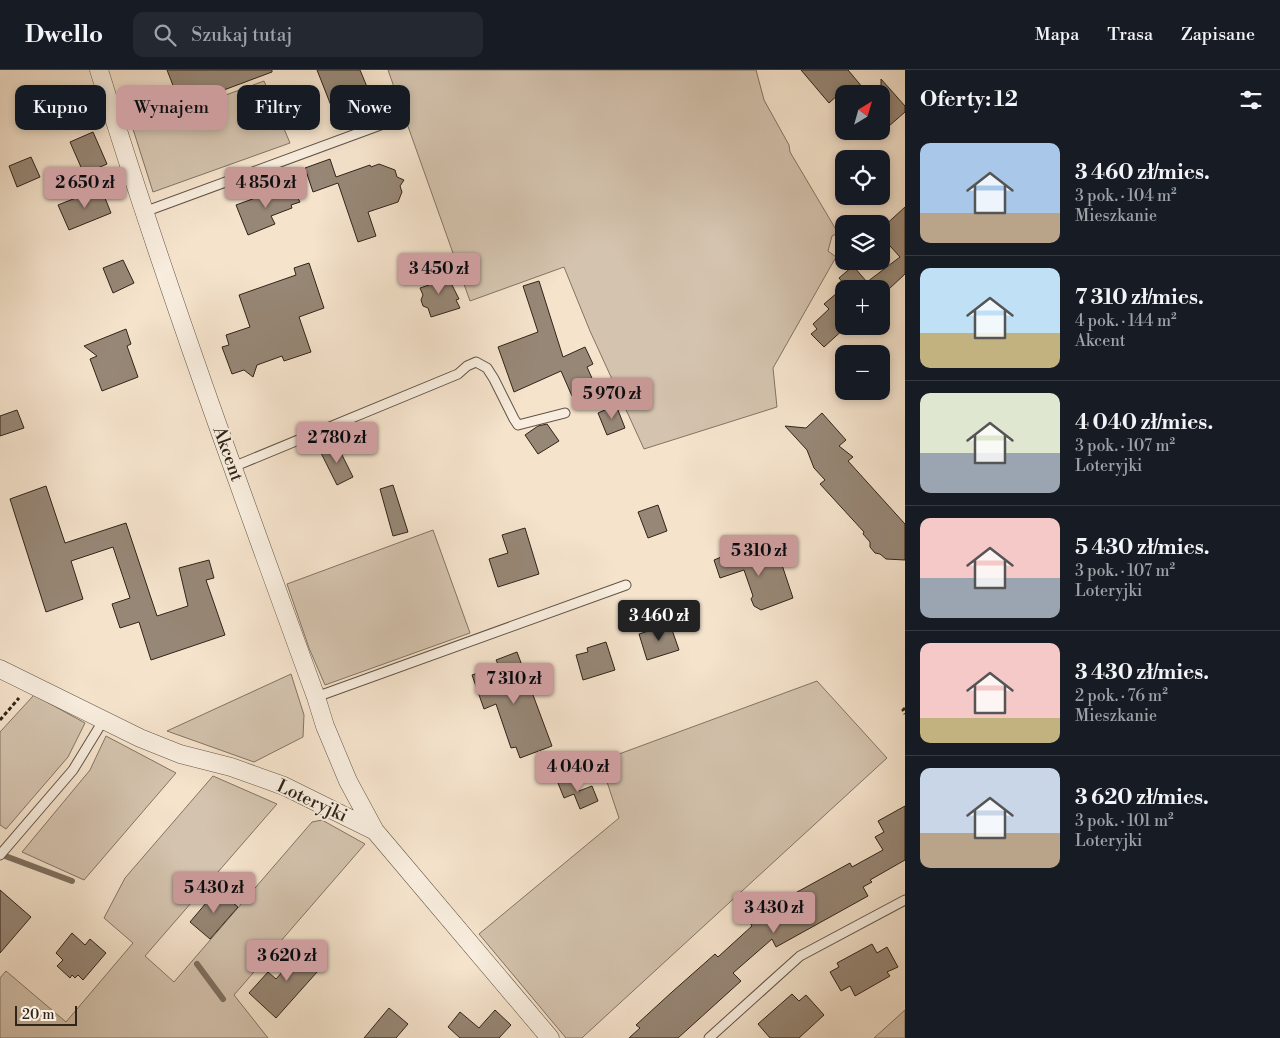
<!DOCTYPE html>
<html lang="pl">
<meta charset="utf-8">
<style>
body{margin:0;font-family:"Libre Bodoni",serif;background:#242831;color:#f1f3f6;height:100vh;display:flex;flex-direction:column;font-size:19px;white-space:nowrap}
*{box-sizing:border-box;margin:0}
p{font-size:16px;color:#9ea1a6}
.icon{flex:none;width:28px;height:28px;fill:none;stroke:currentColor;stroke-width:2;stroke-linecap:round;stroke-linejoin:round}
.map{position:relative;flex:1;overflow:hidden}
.panel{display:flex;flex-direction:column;background:#171b24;width:375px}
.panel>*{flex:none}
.guide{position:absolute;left:15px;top:15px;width:475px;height:45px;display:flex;gap:10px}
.needle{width:32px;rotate:37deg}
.buttons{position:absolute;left:835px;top:15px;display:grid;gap:10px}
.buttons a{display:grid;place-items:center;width:55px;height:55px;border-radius:10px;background:#171b24;box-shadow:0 2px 8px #0003;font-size:25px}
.scale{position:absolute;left:15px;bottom:12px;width:62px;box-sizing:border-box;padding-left:5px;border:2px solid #312419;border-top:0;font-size:14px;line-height:18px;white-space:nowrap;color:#312419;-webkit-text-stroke:4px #f8edde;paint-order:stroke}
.price{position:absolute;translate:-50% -42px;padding:0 11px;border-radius:5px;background:#c59692;color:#111;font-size:16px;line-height:32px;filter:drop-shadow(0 1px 2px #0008)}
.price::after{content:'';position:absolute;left:50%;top:30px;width:15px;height:11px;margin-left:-8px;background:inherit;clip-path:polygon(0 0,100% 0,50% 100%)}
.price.on{background:#222;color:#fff}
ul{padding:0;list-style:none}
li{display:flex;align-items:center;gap:15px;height:125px;padding:0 15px}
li+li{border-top:1px solid #363941}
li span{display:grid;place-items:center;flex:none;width:140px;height:100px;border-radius:10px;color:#555}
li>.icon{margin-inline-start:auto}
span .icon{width:60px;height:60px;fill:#fffc;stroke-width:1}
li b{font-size:21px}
h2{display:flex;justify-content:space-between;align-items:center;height:60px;padding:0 15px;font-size:21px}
.chip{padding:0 18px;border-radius:10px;background:#171b24;box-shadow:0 2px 8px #0003;font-size:18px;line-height:45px}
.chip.on{background:#c59692;color:#111}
header{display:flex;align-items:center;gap:30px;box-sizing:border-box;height:70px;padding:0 25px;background:#171b24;border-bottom:1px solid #363941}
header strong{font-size:24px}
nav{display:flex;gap:28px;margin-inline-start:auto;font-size:18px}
.search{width:350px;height:45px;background:#242831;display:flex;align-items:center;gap:12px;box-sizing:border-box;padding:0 18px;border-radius:10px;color:#9ea1a6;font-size:19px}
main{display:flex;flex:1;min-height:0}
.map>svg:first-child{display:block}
.green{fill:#d4c3ae;stroke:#827464}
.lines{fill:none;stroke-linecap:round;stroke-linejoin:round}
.stream{stroke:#7e7060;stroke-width:6}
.building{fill:#978776;stroke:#312419}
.service-casing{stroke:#625446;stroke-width:11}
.minor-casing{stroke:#625446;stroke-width:19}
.path{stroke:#312419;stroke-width:3;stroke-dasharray:4 2.5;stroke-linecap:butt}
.service{stroke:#f8edde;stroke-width:9}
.minor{stroke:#f8edde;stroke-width:18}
.labels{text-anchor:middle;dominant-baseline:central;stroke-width:4;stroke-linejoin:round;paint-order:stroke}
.street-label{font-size:18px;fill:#312419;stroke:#f8edde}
</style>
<header>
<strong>Dwello</strong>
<div class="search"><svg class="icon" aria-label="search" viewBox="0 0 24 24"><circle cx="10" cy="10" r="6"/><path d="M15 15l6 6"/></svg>Szukaj tutaj</div>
<nav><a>Mapa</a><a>Trasa</a><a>Zapisane</a></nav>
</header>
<main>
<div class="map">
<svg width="905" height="968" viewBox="0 0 905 968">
<rect width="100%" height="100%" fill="#f5e3cc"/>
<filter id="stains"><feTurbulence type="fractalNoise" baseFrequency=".004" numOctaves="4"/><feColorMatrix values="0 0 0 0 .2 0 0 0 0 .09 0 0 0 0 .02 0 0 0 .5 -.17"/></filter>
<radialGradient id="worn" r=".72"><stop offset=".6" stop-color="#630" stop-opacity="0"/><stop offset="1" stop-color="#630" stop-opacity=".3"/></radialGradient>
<path class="green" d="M 388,0 L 756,0 L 764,30 L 789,75 L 790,82 L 838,163 L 832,166 L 828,181 L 836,187 L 773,298 L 777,337 L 644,379 L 590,261 L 564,197 L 470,231 Z
M 264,11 L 290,73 L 153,122 L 133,59 Z
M 433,460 L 470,563 L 325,615 L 309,578 L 287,514 Z
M 291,604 L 304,645 L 303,667 L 254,692 L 167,661 Z
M 817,611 L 887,688 L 584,966 L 582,968 L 566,968 L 479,864 L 619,748 L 600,691 Z
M 34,625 L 85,653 L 68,687 L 6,759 L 0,755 L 0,662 Z
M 106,666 L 176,703 L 84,810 L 22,782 L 90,700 Z
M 213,706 L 277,734 L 145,886 L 174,912 L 312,752 L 322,750 L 365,774 L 234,925 L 268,968 L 0,968 L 0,908 L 6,901 L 66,952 L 133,873 L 104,848 L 125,808 Z
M 905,940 L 905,968 L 874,968 Z"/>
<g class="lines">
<path class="stream" d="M 0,784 L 72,811
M 197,894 L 223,929"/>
</g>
<path class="building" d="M 167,0 L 272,0 L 272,2 L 181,36 Z
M 317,0 L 360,0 L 370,24 L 332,38 Z
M 801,0 L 848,0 L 868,24 L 839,24 L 829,33 Z
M 881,9 L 905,36 L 905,42 L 881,63 Z
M 93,62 L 107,94 L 84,104 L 70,72 Z
M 31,87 L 40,107 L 17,117 L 9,96 Z
M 330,89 L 336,107 L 370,95 L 371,97 L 379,94 L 395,100 L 397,107 L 404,110 L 400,116 L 402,122 L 398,132 L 368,142 L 376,166 L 358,172 L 338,113 L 313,122 L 305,98 Z
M 291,115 L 300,132 L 291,135 L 292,138 L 271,146 L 275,154 L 248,165 L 236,135 Z
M 101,118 L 111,143 L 69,160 L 58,135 Z
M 905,137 L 905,204 L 889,219 L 848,219 L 839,208 L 853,196 L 867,212 L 900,187 L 881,166 L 881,159 Z
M 123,190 L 134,213 L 113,223 L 103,198 Z
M 309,193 L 324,238 L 299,247 L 311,282 L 284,291 L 282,286 L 257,295 L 253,307 L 244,300 L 232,304 L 222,277 L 229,275 L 226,265 L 250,257 L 239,225 L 296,205 L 294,198 Z
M 439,200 L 447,205 L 459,229 L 456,230 L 460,238 L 431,247 L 428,238 L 423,236 L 421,230 L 423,225 L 420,218 L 429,215 L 428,211 L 431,203 Z
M 539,211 L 563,287 L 585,277 L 593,294 L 587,297 L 595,315 L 572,326 L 561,301 L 514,322 L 498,277 L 538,262 L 523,216 Z
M 844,217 L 844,256 L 846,257 L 824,277 L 811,264 L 817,259 L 813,254 L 829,239 L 824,234 Z
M 126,259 L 131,274 L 127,276 L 138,307 L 102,321 L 90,289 L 97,286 L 84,276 Z
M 616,335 L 625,358 L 607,365 L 598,343 Z
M 17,340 L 24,358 L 0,366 L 0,346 Z
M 822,343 L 846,370 L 839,376 L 853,387 L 848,391 L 905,454 L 905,490 L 886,489 L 880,484 L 875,483 L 870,477 L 870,472 L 863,464 L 864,462 L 820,414 L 825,410 L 814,398 L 807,380 L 785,356 L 806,358 Z
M 547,354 L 559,371 L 538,384 L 525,365 L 538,356 Z
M 336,373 L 353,407 L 337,415 L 320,381 Z
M 393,415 L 408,462 L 393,466 L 380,419 Z
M 46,416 L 65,473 L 126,453 L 157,546 L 188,536 L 179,498 L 209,490 L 214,508 L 206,510 L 225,565 L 151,590 L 139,552 L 120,558 L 112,534 L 130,528 L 113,477 L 71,491 L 83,529 L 46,542 L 10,429 Z
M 658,435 L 667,461 L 648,468 L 638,442 Z
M 525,458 L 539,504 L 498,517 L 489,489 L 508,483 L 502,465 Z
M 741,479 L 747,492 L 777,480 L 793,528 L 761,540 L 754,536 L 751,529 L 753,526 L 744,500 L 720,508 L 714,490 Z
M 670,554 L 679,580 L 647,590 L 639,564 Z
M 606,572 L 615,600 L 583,610 L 576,585 L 588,582 L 587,578 Z
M 517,582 L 552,676 L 520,688 L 516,677 L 511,678 L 496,634 L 484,639 L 472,605 L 499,596 L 496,590 Z
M 573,707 L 579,721 L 592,716 L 598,731 L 580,739 L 574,724 L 564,728 L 558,713 Z
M 905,736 L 905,790 L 870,810 L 872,812 L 863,817 L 868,826 L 776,877 L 772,869 L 733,903 L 741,911 L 678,968 L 629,968 L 640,958 L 636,955 L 672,922 L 715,884 L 718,887 L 752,856 L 748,849 L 850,793 L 852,797 L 883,780 L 875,767 L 884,762 L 878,751 Z
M 0,820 L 31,847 L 0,883 Z
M 217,820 L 238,837 L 210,869 L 190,852 Z
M 72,863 L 85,875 L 90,869 L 106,883 L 83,910 L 78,905 L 75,908 L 72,905 L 70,908 L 57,896 L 63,890 L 56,883 Z
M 872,874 L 877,883 L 887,877 L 898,897 L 887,902 L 890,906 L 855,926 L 850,916 L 841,921 L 830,902 L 839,897 L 837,893 Z
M 306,875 L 326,892 L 276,948 L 249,923 L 268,902 L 276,909 Z
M 792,924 L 799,931 L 806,925 L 824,945 L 799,968 L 770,968 L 758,954 Z
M 389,938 L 408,954 L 396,968 L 364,968 Z
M 495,940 L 511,955 L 499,968 L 460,968 L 448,957 L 460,942 L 479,958 Z"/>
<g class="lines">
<g class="service-casing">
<path id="service" d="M 144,142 L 394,50
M 233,397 L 458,304 L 467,296 L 476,292 L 487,298 L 494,309 L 514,349 L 518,355 L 565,343
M 316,627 L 626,515
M 0,785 L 73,700 L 103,651
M 709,968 L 800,886 L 905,830"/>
</g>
<g class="minor-casing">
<path id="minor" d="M 99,0 C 164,211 240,419 316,627 L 325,656 L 348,711 L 375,761
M 0,599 L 140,668 L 180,684 L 231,697 L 284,716 L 375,761 L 550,968"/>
</g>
<path class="path" d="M 905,638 L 903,640 L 905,644
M 0,650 L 19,628"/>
<use href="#service" class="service"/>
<use href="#minor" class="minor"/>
</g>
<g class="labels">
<g class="street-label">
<text transform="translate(228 384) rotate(70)">Akcent</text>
<text transform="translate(312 731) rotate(25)">Loteryjki</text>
</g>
</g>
<rect width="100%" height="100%" filter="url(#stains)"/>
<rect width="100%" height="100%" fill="url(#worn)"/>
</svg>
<div class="buttons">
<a><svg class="needle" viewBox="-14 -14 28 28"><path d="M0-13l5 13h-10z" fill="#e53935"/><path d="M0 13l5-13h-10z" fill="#9ea1a6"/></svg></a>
<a><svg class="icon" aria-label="locate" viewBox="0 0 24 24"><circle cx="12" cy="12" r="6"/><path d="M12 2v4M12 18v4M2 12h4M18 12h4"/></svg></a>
<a><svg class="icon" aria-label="layers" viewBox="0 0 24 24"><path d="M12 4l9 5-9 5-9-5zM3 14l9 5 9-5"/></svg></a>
<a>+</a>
<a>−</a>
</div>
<div class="scale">20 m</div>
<b class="price" style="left:85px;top:139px">2 650 zł</b>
<b class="price" style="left:266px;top:139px">4 850 zł</b>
<b class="price" style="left:439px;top:225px">3 450 zł</b>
<b class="price" style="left:612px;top:350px">5 970 zł</b>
<b class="price" style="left:337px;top:394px">2 780 zł</b>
<b class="price" style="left:759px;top:507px">5 310 zł</b>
<b class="price on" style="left:659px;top:572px">3 460 zł</b>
<b class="price" style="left:514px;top:635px">7 310 zł</b>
<b class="price" style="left:578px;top:723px">4 040 zł</b>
<b class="price" style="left:214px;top:844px">5 430 zł</b>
<b class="price" style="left:774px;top:864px">3 430 zł</b>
<b class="price" style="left:287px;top:912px">3 620 zł</b>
<div class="guide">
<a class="chip">Kupno</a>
<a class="chip on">Wynajem</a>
<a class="chip">Filtry</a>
<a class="chip">Nowe</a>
</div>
</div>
<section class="panel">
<h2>Oferty: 12<svg class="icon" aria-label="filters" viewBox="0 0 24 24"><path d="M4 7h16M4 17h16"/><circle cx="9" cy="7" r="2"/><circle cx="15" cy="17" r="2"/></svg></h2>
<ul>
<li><span style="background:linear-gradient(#a9c7e8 70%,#b9a48a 0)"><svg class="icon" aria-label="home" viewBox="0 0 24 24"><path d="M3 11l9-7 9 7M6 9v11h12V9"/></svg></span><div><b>3 460 zł/mies.</b><p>3 pok. · 104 m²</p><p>Mieszkanie</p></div></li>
<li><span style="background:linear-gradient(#bfe0f5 65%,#c2b280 0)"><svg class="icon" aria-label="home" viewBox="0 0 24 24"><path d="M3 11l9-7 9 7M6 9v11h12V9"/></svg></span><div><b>7 310 zł/mies.</b><p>4 pok. · 144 m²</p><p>Akcent</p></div></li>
<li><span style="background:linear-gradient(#dfe7d0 60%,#9aa5b1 0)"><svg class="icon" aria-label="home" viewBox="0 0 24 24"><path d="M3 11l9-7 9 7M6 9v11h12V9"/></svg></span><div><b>4 040 zł/mies.</b><p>3 pok. · 107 m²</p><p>Loteryjki</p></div></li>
<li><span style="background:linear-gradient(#f6c9c9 60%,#9aa5b1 0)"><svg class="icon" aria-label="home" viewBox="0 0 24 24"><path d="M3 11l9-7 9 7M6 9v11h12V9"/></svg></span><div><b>5 430 zł/mies.</b><p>3 pok. · 107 m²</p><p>Loteryjki</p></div></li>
<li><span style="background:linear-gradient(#f6c9c9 75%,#c2b280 0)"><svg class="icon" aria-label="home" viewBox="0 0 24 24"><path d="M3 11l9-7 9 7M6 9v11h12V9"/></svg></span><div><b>3 430 zł/mies.</b><p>2 pok. · 76 m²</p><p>Mieszkanie</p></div></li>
<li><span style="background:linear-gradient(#c9d6e8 65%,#b9a48a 0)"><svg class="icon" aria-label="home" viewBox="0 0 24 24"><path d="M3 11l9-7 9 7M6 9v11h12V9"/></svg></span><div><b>3 620 zł/mies.</b><p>3 pok. · 101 m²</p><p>Loteryjki</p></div></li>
</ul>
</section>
</main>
